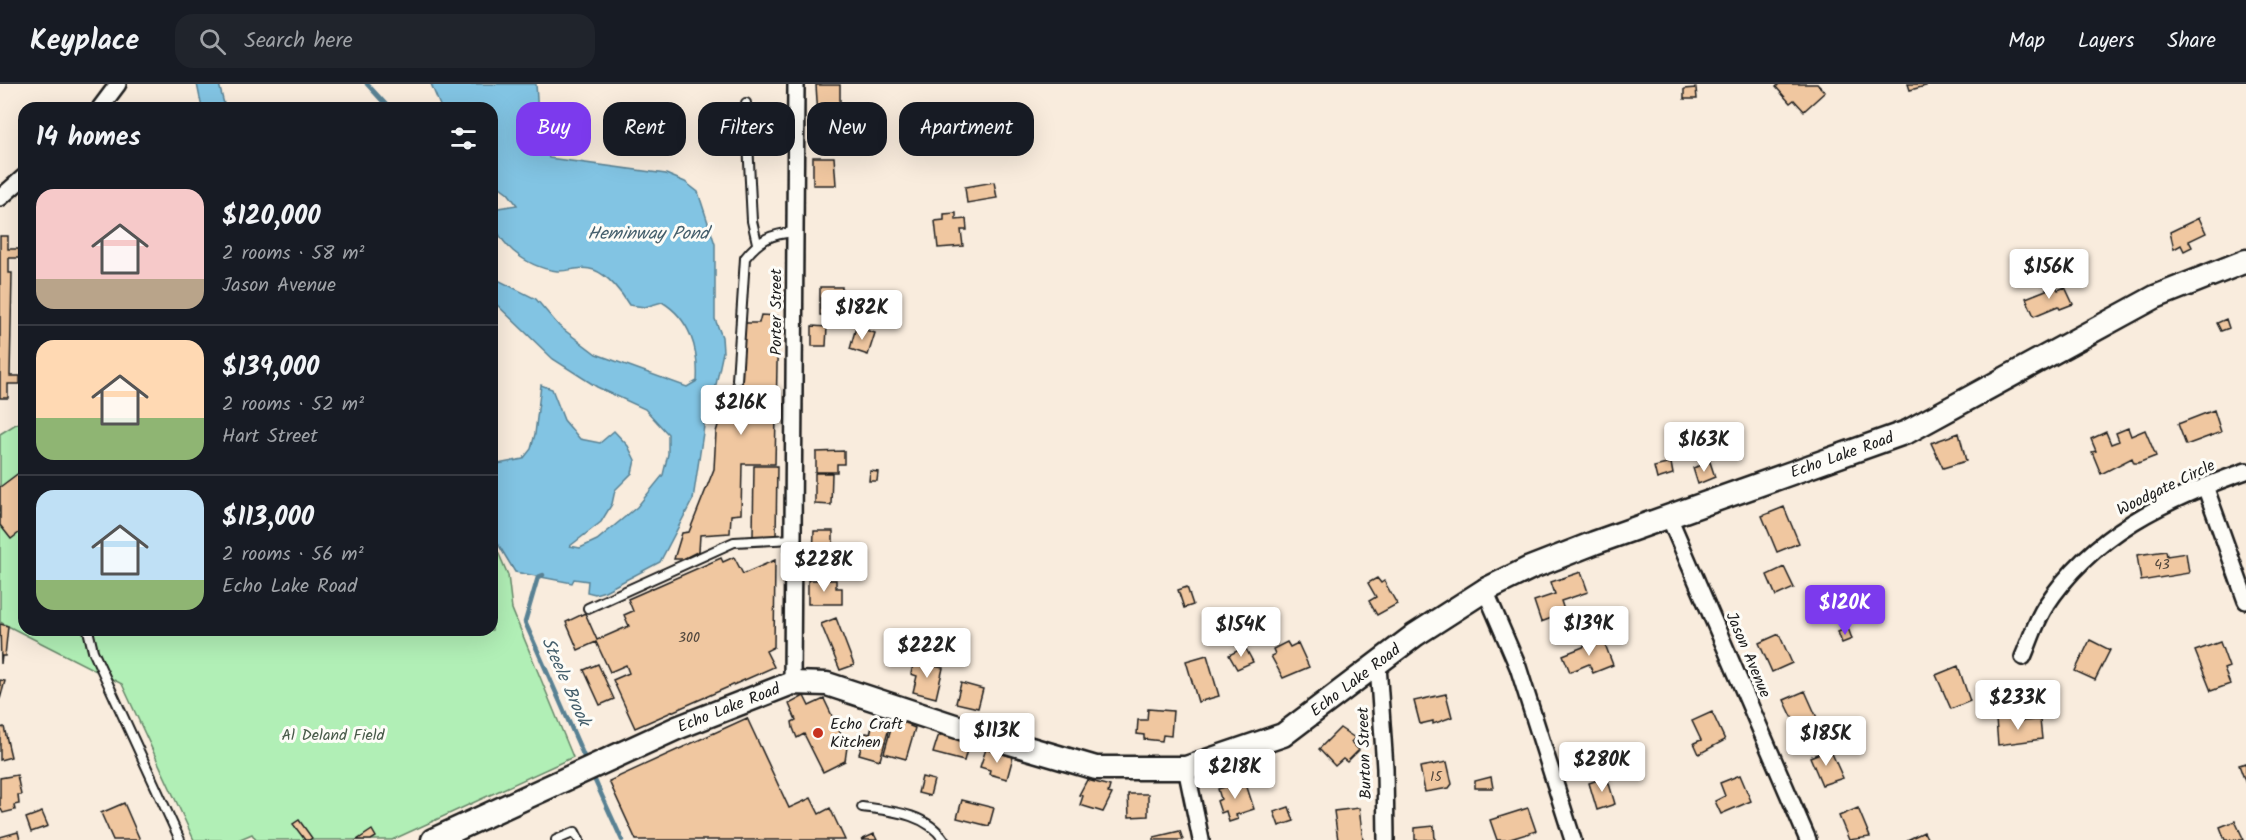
<!DOCTYPE html>
<meta charset="utf-8">
<style>
body{margin:0;font-family:Kalam,sans-serif;background:#20242c;color:#f1f3f6;height:100vh;display:flex;flex-direction:column;font-size:22px;white-space:nowrap}
*{box-sizing:border-box;margin:0}
p{font-size:20px;color:#9ea1a6}
.icon{flex:none;width:33px;height:33px;fill:none;stroke:currentColor;stroke-width:2;stroke-linecap:round;stroke-linejoin:round}
.map{position:relative;flex:1;overflow:hidden}
.panel{position:absolute;left:18px;top:18px;width:480px;height:534px;display:flex;flex-direction:column;background:#171b24;border-radius:18px;box-shadow:0 6px 24px #0002}
.panel>*{flex:none}
.banner{position:absolute;left:516px;top:18px;width:570px;height:54px;display:flex;gap:12px}
.price{position:absolute;translate:-50% -51px;padding:0 14px;border-radius:6px;background:#fff;color:#222;font-size:20px;line-height:39px;filter:drop-shadow(0 2px 3px #0008)}
.price::after{content:'';position:absolute;left:50%;top:36px;width:18px;height:14px;margin-left:-9px;background:inherit;clip-path:polygon(0 0,100% 0,50% 100%)}
.price.selected{background:#7c3aed;color:#fff}
ul{padding:0;list-style:none}
li{display:flex;align-items:center;gap:18px;height:150px;padding:0 18px}
li+li{border-top:2px solid #363941}
li span{display:grid;place-items:center;flex:none;width:168px;height:120px;border-radius:18px;color:#555}
li>.icon{margin-inline-start:auto}
span .icon{width:72px;height:72px;fill:#fffc;stroke-width:1}
li b{font-size:26px}
h2{display:flex;justify-content:space-between;align-items:center;height:72px;padding:0 18px;font-size:26px}
.tag{padding:0 21px;border-radius:18px;background:#171b24;box-shadow:0 6px 24px #0002;font-size:21px;line-height:54px}
.tag.selected{background:#7c3aed;color:#fff}
header{display:flex;align-items:center;gap:36px;box-sizing:border-box;height:84px;padding:0 30px;background:#171b24;border-bottom:2px solid #363941}
header strong{font-size:28px}
nav{display:flex;gap:33px;margin-inline-start:auto;font-size:21px}
.search{width:420px;height:54px;background:#20242c;display:flex;align-items:center;gap:15px;box-sizing:border-box;padding:0 21px;border-radius:18px;color:#9ea1a6;font-size:22px}
.map>svg:first-child{display:block}
.green{fill:#b1efb6;stroke:#668669;stroke-width:1.5}
.water{fill:#82c4e3;stroke:#598193;stroke-width:1.5}
.lines{fill:none;stroke-linecap:round;stroke-linejoin:round}
.stream{stroke:#598193;stroke-width:4.5}
.building{fill:#f0c7a0;stroke:#1c1c1c;stroke-width:1.5}
.lane-casing{stroke:#1c1c1c;stroke-width:12}
.street-casing{stroke:#1c1c1c;stroke-width:20}
.secondary-casing{stroke:#1c1c1c;stroke-width:27}
.lane{stroke:#fdfcf7;stroke-width:8}
.street{stroke:#fdfcf7;stroke-width:15}
.secondary{stroke:#fdfcf7;stroke-width:22}
.poi-dot{fill:#c8321e;stroke:#fdfcf7;stroke-width:2}
.labels{text-anchor:middle;dominant-baseline:central;stroke-width:6;stroke-linejoin:round;paint-order:stroke}
.number-label{font-size:14px;fill:#51473d}
.street-label{font-size:16px;fill:#1c1c1c;stroke:#fdfcf7}
.poi-label{font-size:16px;fill:#1c1c1c;stroke:#fdfcf7;text-anchor:start}
.park-label{font-size:16px;fill:#495b4a;stroke:#fdfcf7}
.water-label{font-size:18px;font-style:italic;fill:#455f6c;stroke:#fdfcf7}
</style>
<header>
<strong>Keyplace</strong>
<div class="search"><svg class="icon" aria-label="search" viewBox="0 0 24 24"><circle cx="10" cy="10" r="6"/><path d="M15 15l6 6"/></svg>Search here</div>
<nav><a>Map</a><a>Layers</a><a>Share</a></nav>
</header>
<div class="map">
<svg width="2246" height="756" viewBox="0 0 2246 756">
<rect width="100%" height="100%" fill="#f9ecdd"/>
<filter id="ink" filterUnits="userSpaceOnUse"><feTurbulence type="fractalNoise" baseFrequency=".0167" numOctaves="2"/><feDisplacementMap in="SourceGraphic" scale="12" xChannelSelector="R" yChannelSelector="G"/><feConvolveMatrix kernelMatrix="1 2 1 2 8 2 1 2 1" color-interpolation-filters="sRGB"/></filter>
<g filter="url(#ink)">
<path class="green" d="M 24,335 L 24,546 L 492,546 L 492,454 L 508,491 L 512,525 L 573,673 L 392,756 L 256,756 L 252,750 L 238,756 L 194,756 L 122,600 L 0,538 L 0,350 Z"/>
<path class="water" d="M 197,0 L 219,0 L 225,24 L 202,24 Z
M 431,0 L 536,0 L 539,45 L 549,74 L 666,90 L 685,98 L 698,108 L 715,160 L 715,235 L 722,253 L 723,268 L 714,310 L 706,329 L 693,415 L 660,478 L 605,507 L 595,510 L 587,508 L 588,497 L 574,495 L 572,499 L 515,488 L 492,450 L 492,381 L 523,375 L 531,365 L 535,350 L 541,301 L 552,305 L 564,336 L 580,355 L 600,359 L 614,347 L 628,362 L 635,376 L 632,389 L 615,406 L 612,420 L 601,438 L 570,462 L 580,464 L 597,456 L 637,423 L 663,391 L 668,370 L 668,350 L 645,325 L 597,303 L 553,275 L 492,216 L 492,193 L 536,215 L 559,242 L 596,270 L 687,303 L 697,297 C 699,265 690,235 662,218 L 645,223 L 629,221 C 622,209 608,191 594,186 C 580,181 570,188 557,187 C 526,183 493,159 492,125 L 517,121 L 508,109 L 492,97 L 492,24 L 441,24 Z"/>
<g class="lines">
<path class="stream" d="M 367,0 L 389,24
M 543,491 L 538,493 L 525,538 L 586,677
M 592,690 L 622,756"/>
</g>
<path class="building" d="M 1779,0 L 1817,0 L 1825,8 L 1804,27 L 1794,16 L 1790,19 L 1776,3 Z
M 1908,0 L 1926,0 L 1926,2 L 1910,6 Z
M 816,1 L 840,1 L 840,26 L 836,26 L 836,32 L 818,32 Z
M 1696,4 L 1697,15 L 1684,15 L 1684,5 Z
M 813,73 L 834,73 L 836,101 L 813,101 Z
M 994,98 L 997,114 L 967,119 L 965,103 Z
M 956,129 L 956,136 L 966,135 L 967,146 L 961,146 L 963,162 L 938,164 L 935,137 L 944,136 L 944,130 Z
M 2199,134 L 2206,149 L 2189,157 L 2192,163 L 2184,167 L 2181,161 L 2174,165 L 2170,148 Z
M 0,152 L 8,152 L 8,165 L 19,165 L 19,174 L 9,174 L 9,189 L 12,189 L 10,292 L 20,292 L 20,300 L 8,300 L 8,314 L 0,314 Z
M 2056,202 L 2058,206 L 2065,203 L 2073,220 L 2060,225 L 2058,222 L 2034,232 L 2026,214 Z
M 820,203 L 842,203 L 842,228 L 824,228 L 824,231 L 820,231 Z
M 761,231 L 778,232 L 775,380 L 742,380 L 741,430 L 731,431 L 730,449 L 700,451 L 699,467 L 683,475 L 674,475 L 682,449 L 689,448 L 714,385 L 716,348 L 724,322 L 742,321 L 743,239 L 759,239 Z
M 2226,235 L 2229,244 L 2221,247 L 2217,239 Z
M 812,242 L 827,243 L 826,262 L 812,262 Z
M 856,243 L 875,249 L 868,271 L 850,265 Z
M 2214,326 L 2221,348 L 2186,361 L 2178,340 Z
M 2128,344 L 2131,352 L 2145,346 L 2156,372 L 2138,379 L 2134,379 L 2132,374 L 2101,390 L 2092,368 L 2096,367 L 2091,355 L 2106,348 L 2111,360 L 2119,357 L 2116,349 Z
M 1959,349 L 1966,377 L 1943,384 L 1931,359 Z
M 844,367 L 844,380 L 837,380 L 837,388 L 816,388 L 816,368 Z
M 1710,378 L 1715,393 L 1698,400 L 1693,384 Z
M 1671,379 L 1673,390 L 1657,395 L 1654,383 Z
M 754,382 L 777,382 L 776,453 L 753,452 Z
M 24,385 L 24,445 L 11,455 L 0,441 L 0,403 Z
M 870,387 L 878,388 L 877,397 L 869,397 Z
M 815,389 L 832,389 L 831,421 L 815,420 Z
M 1784,423 L 1799,459 L 1777,468 L 1762,432 Z
M 814,447 L 833,447 L 833,470 L 826,470 L 826,476 L 813,475 Z
M 2166,467 L 2167,472 L 2186,469 L 2189,489 L 2141,497 L 2137,471 Z
M 734,473 L 743,490 L 775,476 L 774,563 L 766,567 L 774,583 L 635,644 L 613,596 L 629,589 L 626,581 L 610,588 L 596,558 L 578,566 L 566,538 L 585,529 L 597,556 L 629,542 L 624,531 L 633,527 L 628,515 L 721,474 L 723,478 Z
M 1784,483 L 1794,504 L 1776,512 L 1767,491 Z
M 1581,488 L 1588,508 L 1561,517 L 1565,529 L 1541,538 L 1534,517 L 1555,510 L 1551,498 Z
M 1377,494 L 1381,499 L 1384,497 L 1397,520 L 1377,531 L 1369,517 L 1376,513 L 1368,499 Z
M 808,496 L 836,496 L 836,504 L 842,504 L 842,520 L 808,520 Z
M 1187,503 L 1193,521 L 1184,524 L 1178,506 Z
M 836,534 L 854,581 L 840,586 L 821,540 Z
M 0,540 L 8,542 L 5,572 L 2,572 L 1,580 Z
M 1848,544 L 1852,555 L 1842,559 L 1838,548 Z
M 1779,550 L 1792,579 L 1772,588 L 1759,559 Z
M 1603,555 L 1613,581 L 1593,589 L 1589,580 L 1570,588 L 1563,571 Z
M 2090,556 L 2110,566 L 2095,596 L 2075,587 Z
M 1287,558 L 1290,563 L 1298,559 L 1309,583 L 1283,594 L 1271,572 L 1275,570 L 1273,565 Z
M 2220,558 L 2229,583 L 2224,585 L 2230,600 L 2211,607 L 2195,567 Z
M 1245,563 L 1253,578 L 1237,585 L 1229,571 Z
M 1207,571 L 1219,612 L 1198,618 L 1186,577 Z
M 914,577 L 943,584 L 936,614 L 913,608 L 917,592 L 911,590 Z
M 598,580 L 614,615 L 600,621 L 584,586 Z
M 1958,582 L 1970,617 L 1951,625 L 1936,591 Z
M 0,596 L 5,597 L 0,615 Z
M 961,599 L 983,605 L 978,624 L 956,619 Z
M 1805,607 L 1818,636 L 1798,645 L 1784,616 Z
M 1446,610 L 1452,633 L 1433,640 L 1433,637 L 1420,640 L 1414,617 Z
M 804,612 L 809,622 L 824,615 L 847,663 L 845,677 L 823,688 L 804,650 L 797,654 L 793,644 L 792,638 L 796,636 L 789,620 Z
M 1148,625 L 1173,627 L 1171,652 L 1163,651 L 1162,657 L 1144,655 L 1144,651 L 1137,650 L 1138,636 L 1147,636 Z
M 1712,628 L 1725,656 L 1699,670 L 1694,659 L 1701,656 L 1692,637 Z
M 875,632 L 891,637 L 880,676 L 859,670 L 866,649 L 870,650 Z
M 2022,633 L 2022,637 L 2040,636 L 2042,655 L 1998,661 L 1996,635 Z
M 747,634 L 789,724 L 811,714 L 819,730 L 830,724 L 845,756 L 636,756 L 609,697 Z
M 900,636 L 911,639 L 910,642 L 915,644 L 906,675 L 884,669 L 893,637 L 899,639 Z
M 4,643 L 11,673 L 0,676 L 0,644 Z
M 1340,644 L 1355,654 L 1351,658 L 1359,666 L 1347,678 L 1343,675 L 1335,682 L 1319,665 Z
M 942,650 L 969,659 L 964,677 L 933,669 L 938,653 Z
M 986,665 L 1013,673 L 1007,695 L 989,690 L 990,686 L 980,683 Z
M 1830,665 L 1843,694 L 1822,701 L 1810,673 Z
M 1447,678 L 1452,700 L 1449,704 L 1425,708 L 1420,683 Z
M 2246,679 L 2246,700 L 2239,681 Z
M 17,691 L 21,711 L 18,711 L 19,720 L 14,721 L 15,726 L 3,729 L 0,723 L 0,694 Z
M 1740,691 L 1751,717 L 1721,730 L 1715,717 L 1725,712 L 1720,699 Z
M 922,693 L 934,696 L 930,712 L 918,709 Z
M 1491,693 L 1493,704 L 1475,704 L 1475,697 Z
M 1607,693 L 1615,720 L 1597,726 L 1589,699 Z
M 1087,696 L 1110,702 L 1108,709 L 1112,710 L 1103,728 L 1080,721 L 1083,712 L 1079,711 Z
M 1245,697 L 1254,725 L 1236,731 L 1238,735 L 1229,738 L 1226,727 L 1221,729 L 1217,717 L 1221,715 L 1218,705 Z
M 1128,710 L 1148,710 L 1148,732 L 1129,733 Z
M 962,716 L 994,724 L 989,742 L 957,734 Z
M 124,719 L 140,756 L 113,756 L 101,729 Z
M 1289,723 L 1294,737 L 1279,742 L 1274,728 Z
M 1359,724 L 1363,756 L 1338,756 L 1334,727 Z
M 1528,724 L 1536,747 L 1507,756 L 1497,756 L 1490,736 Z
M 1858,724 L 1870,753 L 1849,756 L 1839,732 Z
M 42,728 L 48,742 L 31,748 L 26,734 Z
M 299,736 L 312,754 L 309,756 L 305,756 L 293,740 Z
M 2235,737 L 2244,756 L 2225,756 L 2220,743 Z
M 1434,742 L 1435,756 L 1415,756 L 1415,744 Z
M 372,746 L 376,753 L 371,756 L 357,756 Z
M 1180,747 L 1183,756 L 1154,756 L 1154,753 Z
M 18,748 L 20,756 L 0,756 L 0,753 Z
M 1924,748 L 1928,756 L 1907,756 Z
M 874,750 L 877,756 L 861,756 Z"/>
<g class="lines">
<g class="lane-casing">
<path id="lane" d="M 746,19 L 752,137 L 757,159
M 737,296 L 745,174 C 760,155 771,150 795,148
M 588,524 L 734,458 L 793,455
M 88,546 L 93,567 L 180,756
M 862,723 C 891,727 926,729 944,756
M 556,756 L 575,748 L 579,756"/>
</g>
<g class="street-casing">
<path id="street" d="M 100,24 L 118,0
M 0,114 L 24,93
M 2205,402 L 2246,517
M 1669,433 L 1808,756
M 1485,506 L 1518,583 L 1573,756
M 2023,573 C 2030,557 2036,537 2045,523 C 2093,449 2166,415 2246,387
M 1378,581 L 1385,684 L 1386,756
M 792,599 L 796,0
M 1186,684 L 1201,756"/>
</g>
<g class="secondary-casing">
<g id="secondary">
<path id="s1" d="M 433,756 L 677,644 L 792,599 L 827,600 L 976,649 L 1096,684 L 1186,684 L 1283,651 L 1415,551 L 1485,506 L 1530,484 L 1594,459 L 1907,348 L 2155,213 L 2246,177"/>
</g>
</g>
<use href="#lane" class="lane"/>
<use href="#street" class="street"/>
<use href="#secondary" class="secondary"/>
</g>
</g>
<circle class="poi-dot" cx="818" cy="649" r="6"/>
<g class="labels">
<g class="number-label">
<text x="2162" y="481">43</text>
<text x="689" y="554">300</text>
<text x="1436" y="693">15</text>
</g>
<g class="street-label">
<text transform="translate(776 228) rotate(-90)">Porter Street</text>
<text stroke="none"><textPath href="#s1" startOffset="1532">Echo Lake Road</textPath></text>
<text transform="translate(2166 404) rotate(-26)">Woodgate Circle</text>
<text transform="translate(1748 571) rotate(67)">Jason Avenue</text>
<text stroke="none"><textPath href="#s1" startOffset="992">Echo Lake Road</textPath></text>
<text stroke="none"><textPath href="#s1" startOffset="324">Echo Lake Road</textPath></text>
<text transform="translate(1365 669) rotate(-92)">Burton Street</text>
</g>
<g class="poi-label">
<text x="830" y="640">Echo Craft<tspan x="830" dy="18">Kitchen</tspan></text>
</g>
<g class="park-label">
<text x="333" y="651">Al Deland Field</text>
</g>
<g class="water-label">
<text x="648" y="150">Heminway Pond</text>
<text transform="translate(565 598) rotate(66)">Steele Brook</text>
</g>
</g>
</svg>
<b class="price" style="left:2049px;top:216px">$156K</b>
<b class="price" style="left:862px;top:257px">$182K</b>
<b class="price" style="left:741px;top:352px">$216K</b>
<b class="price" style="left:1704px;top:389px">$163K</b>
<b class="price" style="left:824px;top:509px">$228K</b>
<b class="price selected" style="left:1845px;top:552px">$120K</b>
<b class="price" style="left:1589px;top:573px">$139K</b>
<b class="price" style="left:1241px;top:574px">$154K</b>
<b class="price" style="left:927px;top:595px">$222K</b>
<b class="price" style="left:2018px;top:647px">$233K</b>
<b class="price" style="left:997px;top:680px">$113K</b>
<b class="price" style="left:1826px;top:683px">$185K</b>
<b class="price" style="left:1602px;top:709px">$280K</b>
<b class="price" style="left:1235px;top:716px">$218K</b>
<div class="banner">
<a class="tag selected">Buy</a>
<a class="tag">Rent</a>
<a class="tag">Filters</a>
<a class="tag">New</a>
<a class="tag">Apartment</a>
</div>
<section class="panel">
<h2>14 homes<svg class="icon" aria-label="filters" viewBox="0 0 24 24"><path d="M4 7h16M4 17h16"/><circle cx="9" cy="7" r="2"/><circle cx="15" cy="17" r="2"/></svg></h2>
<ul>
<li><span style="background:linear-gradient(#f6c9c9 75%,#b9a48a 0)"><svg class="icon" aria-label="home" viewBox="0 0 24 24"><path d="M3 11l9-7 9 7M6 9v11h12V9"/></svg></span><div><b>$120,000</b><p>2 rooms · 58 m²</p><p>Jason Avenue</p></div></li>
<li><span style="background:linear-gradient(#ffd9b3 65%,#8fb573 0)"><svg class="icon" aria-label="home" viewBox="0 0 24 24"><path d="M3 11l9-7 9 7M6 9v11h12V9"/></svg></span><div><b>$139,000</b><p>2 rooms · 52 m²</p><p>Hart Street</p></div></li>
<li><span style="background:linear-gradient(#bfe0f5 75%,#8fb573 0)"><svg class="icon" aria-label="home" viewBox="0 0 24 24"><path d="M3 11l9-7 9 7M6 9v11h12V9"/></svg></span><div><b>$113,000</b><p>2 rooms · 56 m²</p><p>Echo Lake Road</p></div></li>
</ul>
</section>
</div>
